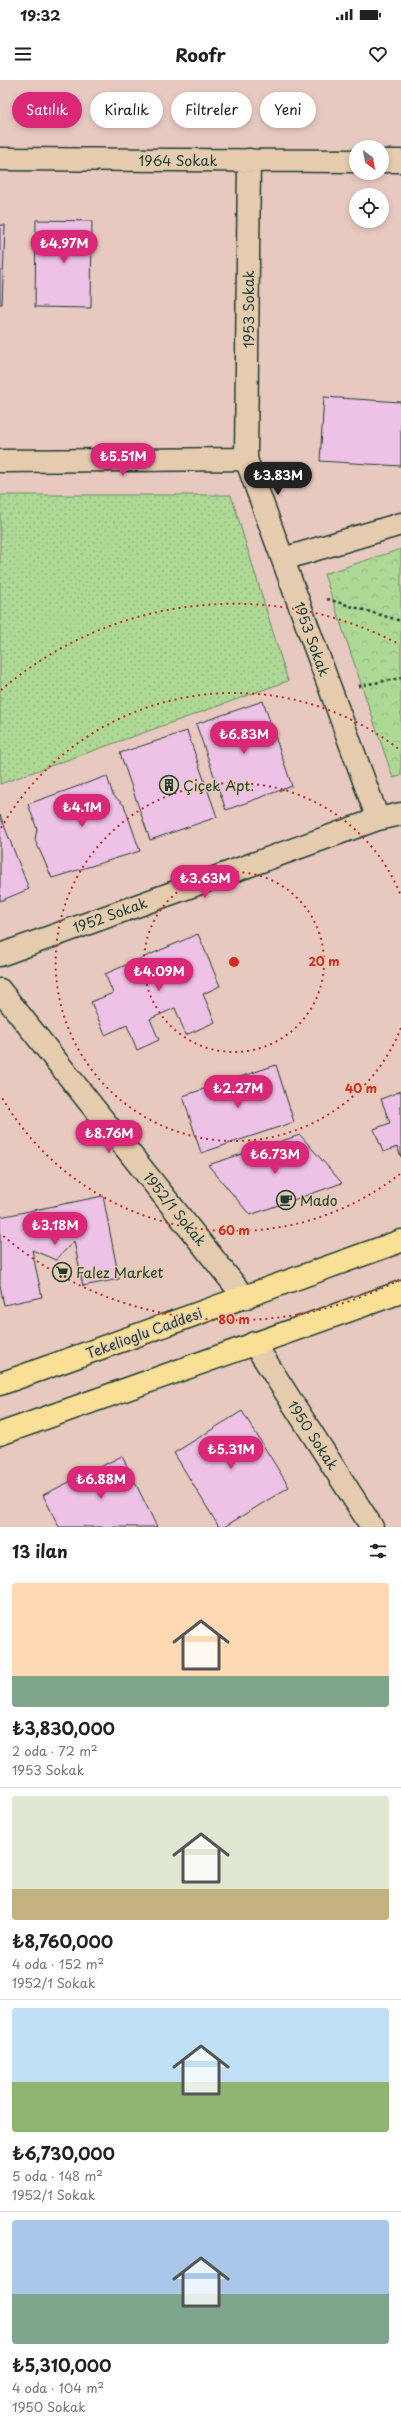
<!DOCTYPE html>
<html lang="tr">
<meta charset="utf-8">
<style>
body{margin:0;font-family:"Playpen Sans",sans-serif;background:#f6f6f6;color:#202124;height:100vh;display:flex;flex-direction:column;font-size:15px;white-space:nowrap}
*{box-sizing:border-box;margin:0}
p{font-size:13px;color:#757577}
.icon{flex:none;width:22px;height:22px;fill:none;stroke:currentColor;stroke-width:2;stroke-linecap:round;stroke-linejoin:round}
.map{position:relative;height:1447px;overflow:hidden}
.details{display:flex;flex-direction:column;background:#fff;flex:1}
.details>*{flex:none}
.guide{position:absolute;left:12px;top:12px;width:377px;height:36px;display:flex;gap:8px}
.needle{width:26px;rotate:149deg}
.controls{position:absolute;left:349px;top:60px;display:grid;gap:8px}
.controls a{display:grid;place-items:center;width:40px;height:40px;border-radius:50%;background:#fff;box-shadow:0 2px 6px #0003;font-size:20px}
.price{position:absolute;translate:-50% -34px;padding:0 9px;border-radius:14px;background:#db2777;color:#fff;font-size:13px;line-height:26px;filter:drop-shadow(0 1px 2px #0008)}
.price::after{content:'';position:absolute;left:50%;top:24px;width:12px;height:9px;margin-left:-6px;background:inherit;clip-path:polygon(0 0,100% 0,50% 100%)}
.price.on{background:#222;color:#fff}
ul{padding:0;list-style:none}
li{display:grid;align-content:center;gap:8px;height:212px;padding:0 12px}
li+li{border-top:1px solid #e0e0e0}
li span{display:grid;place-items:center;height:124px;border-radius:4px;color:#555}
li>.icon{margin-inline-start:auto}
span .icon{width:72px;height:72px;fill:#fffc;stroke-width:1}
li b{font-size:17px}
h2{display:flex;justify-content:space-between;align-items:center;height:48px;padding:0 12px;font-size:17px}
.chip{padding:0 14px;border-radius:18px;background:#fff;box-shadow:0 2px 6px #0003;font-size:14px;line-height:36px}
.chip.on{background:#db2777;color:#fff}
.status{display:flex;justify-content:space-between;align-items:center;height:28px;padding:0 20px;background:#fff;direction:ltr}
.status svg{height:11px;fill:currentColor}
header{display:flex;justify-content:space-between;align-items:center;height:52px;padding:0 12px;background:#fff;font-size:18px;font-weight:700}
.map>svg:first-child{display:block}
.grass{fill:url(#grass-dots);stroke:#668a65}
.forest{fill:url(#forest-crowns);stroke:#668a65}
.building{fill:#eec1e6;stroke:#1f3d34}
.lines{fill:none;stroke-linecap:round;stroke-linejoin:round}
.minor-casing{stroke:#1f3d34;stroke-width:25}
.primary-casing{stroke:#1f3d34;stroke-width:25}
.path{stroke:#1f3d34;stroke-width:2.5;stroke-dasharray:3 3;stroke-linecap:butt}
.minor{stroke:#e6ccae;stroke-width:22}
.primary{stroke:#fadf96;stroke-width:22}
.ring{fill:none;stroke:#d62828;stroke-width:2;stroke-dasharray:2 4}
.labels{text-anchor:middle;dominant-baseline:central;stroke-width:3;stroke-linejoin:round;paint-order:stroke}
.street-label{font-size:14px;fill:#1f3d34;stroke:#e6ccae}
.poi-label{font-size:14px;fill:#1f3d34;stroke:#e6ccae;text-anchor:start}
.centre{fill:#d62828;stroke:#e6ccae;stroke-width:2}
.ring-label{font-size:12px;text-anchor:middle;font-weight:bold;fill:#d62828;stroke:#e6ccae;stroke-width:3;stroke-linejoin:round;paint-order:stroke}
</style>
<div class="status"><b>19:32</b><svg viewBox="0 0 49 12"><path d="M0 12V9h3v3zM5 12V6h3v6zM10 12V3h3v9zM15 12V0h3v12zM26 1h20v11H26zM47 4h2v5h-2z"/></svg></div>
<header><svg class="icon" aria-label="menu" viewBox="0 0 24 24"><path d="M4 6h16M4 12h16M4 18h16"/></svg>Roofr<svg class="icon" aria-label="heart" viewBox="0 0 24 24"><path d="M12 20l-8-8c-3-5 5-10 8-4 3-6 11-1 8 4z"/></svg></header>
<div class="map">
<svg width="401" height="1447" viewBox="0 0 401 1447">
<defs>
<pattern id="grass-dots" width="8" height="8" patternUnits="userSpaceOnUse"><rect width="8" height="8" fill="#aed896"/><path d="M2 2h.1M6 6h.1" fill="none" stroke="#95ba82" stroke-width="1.8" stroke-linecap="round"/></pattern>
<pattern id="forest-crowns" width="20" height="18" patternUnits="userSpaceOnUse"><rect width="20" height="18" fill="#aed896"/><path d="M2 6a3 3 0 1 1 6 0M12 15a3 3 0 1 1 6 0" fill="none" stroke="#95ba82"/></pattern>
</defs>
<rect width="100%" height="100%" fill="#e8c9bf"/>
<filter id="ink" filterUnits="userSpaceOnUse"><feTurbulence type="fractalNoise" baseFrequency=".025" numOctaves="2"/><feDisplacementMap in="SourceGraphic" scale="8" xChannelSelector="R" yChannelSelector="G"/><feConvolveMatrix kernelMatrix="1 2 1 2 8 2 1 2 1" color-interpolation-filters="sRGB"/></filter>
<g filter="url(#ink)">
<path class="grass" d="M 0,415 L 231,415 L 288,601 L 0,704 Z"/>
<path class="forest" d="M 401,469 L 401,696 L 393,698 L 324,494 Z"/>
<path class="building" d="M 36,140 L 92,141 L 91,228 L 35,227 Z
M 0,145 L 5,145 L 2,224 L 0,224 Z
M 324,317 L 401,322 L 401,386 L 320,381 Z
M 263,621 L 292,706 L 226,730 L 196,644 Z
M 187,651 L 217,737 L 150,760 L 120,673 Z
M 107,696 L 113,715 L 124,725 L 140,771 L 52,798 L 35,760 L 37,749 L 28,724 Z
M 0,735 L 29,809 L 0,821 Z
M 198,854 L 220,906 L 203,914 L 215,942 L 186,955 L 175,928 L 150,939 L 159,960 L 137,970 L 127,945 L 105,955 L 91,922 L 113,913 L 105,894 Z
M 276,985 L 294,1042 L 201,1073 L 183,1016 Z
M 401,1011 L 401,1077 L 397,1067 L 383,1072 L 374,1049 L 390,1043 L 381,1019 Z
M 300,1055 L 342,1103 L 250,1135 L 208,1085 Z
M 103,1116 L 119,1199 L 83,1206 L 74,1161 L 56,1180 L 32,1170 L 42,1217 L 4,1225 L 0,1205 L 0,1137 Z
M 242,1331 L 289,1407 L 224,1447 L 219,1447 L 174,1373 Z
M 122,1376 L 157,1447 L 59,1447 L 43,1415 Z"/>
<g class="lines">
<g class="minor-casing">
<path id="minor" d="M 0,79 L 356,81
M 249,80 L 246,379 L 378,739
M 382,81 L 401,81
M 0,381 L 246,379
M 283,479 L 401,444
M 0,875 L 378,739 L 401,734
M 0,910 L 245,1218
M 254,1263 L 372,1447"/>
</g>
<g class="primary-casing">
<path id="primary" d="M 0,1304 L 401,1161
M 0,1354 L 401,1212"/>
</g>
<path class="path" d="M 327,519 L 401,541
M 358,606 L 401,598"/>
<use href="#minor" class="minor"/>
<use href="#primary" class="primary"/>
</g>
</g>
<g class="ring">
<circle cx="234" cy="882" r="90"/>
<path d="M401 948A179 179 0 1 1 401 816"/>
<path d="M400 1094A269 269 0 0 1 1 1016M1 748A269 269 0 0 1 400 670"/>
<path d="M399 1200A358 358 0 0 1 1 1154M1 610A358 358 0 0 1 399 564"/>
</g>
<defs>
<g id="building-ring" transform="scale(1)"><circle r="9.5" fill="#e6ccae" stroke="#1f3d34" stroke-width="1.5"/><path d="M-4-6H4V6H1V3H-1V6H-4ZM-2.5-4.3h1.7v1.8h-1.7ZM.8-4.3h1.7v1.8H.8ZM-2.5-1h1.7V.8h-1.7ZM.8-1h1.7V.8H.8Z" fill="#1f3d34"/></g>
<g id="cafe-ring" transform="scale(1)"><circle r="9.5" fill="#e6ccae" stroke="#1f3d34" stroke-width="1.5"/><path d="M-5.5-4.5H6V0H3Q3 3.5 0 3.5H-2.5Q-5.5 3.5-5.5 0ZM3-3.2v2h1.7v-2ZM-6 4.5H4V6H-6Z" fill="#1f3d34"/></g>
<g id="supermarket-ring" transform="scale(1)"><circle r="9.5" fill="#e6ccae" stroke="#1f3d34" stroke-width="1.5"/><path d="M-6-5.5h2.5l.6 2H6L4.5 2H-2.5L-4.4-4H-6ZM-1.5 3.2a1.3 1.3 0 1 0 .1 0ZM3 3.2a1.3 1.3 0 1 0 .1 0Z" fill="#1f3d34"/></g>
</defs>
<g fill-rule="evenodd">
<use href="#building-ring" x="169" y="705"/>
<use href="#cafe-ring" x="286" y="1120"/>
<use href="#supermarket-ring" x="62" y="1192"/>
</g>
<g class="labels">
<g class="street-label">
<text x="178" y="80">1964 Sokak</text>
<text transform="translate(248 229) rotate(-90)">1953 Sokak</text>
<text transform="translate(312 559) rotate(70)">1953 Sokak</text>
<text transform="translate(110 835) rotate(-20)">1952 Sokak</text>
<text transform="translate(175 1129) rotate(51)">1952/1 Sokak</text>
<text transform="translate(144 1253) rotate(-20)">Tekelioglu Caddesi</text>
<text transform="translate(313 1355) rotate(57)">1950 Sokak</text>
</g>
<g class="poi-label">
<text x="183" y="705">Çiçek Apt.</text>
<text x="300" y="1120">Mado</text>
<text x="76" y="1192">Falez Market</text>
</g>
</g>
<circle cx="234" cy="882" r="6" class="centre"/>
<g class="ring-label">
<text x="324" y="886">20 m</text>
<text x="361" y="1013">40 m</text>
<text x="234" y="1155">60 m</text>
<text x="234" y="1244">80 m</text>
</g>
</svg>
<div class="controls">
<a><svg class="needle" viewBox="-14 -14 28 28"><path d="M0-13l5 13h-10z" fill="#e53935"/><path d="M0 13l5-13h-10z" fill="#757577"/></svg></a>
<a><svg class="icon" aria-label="locate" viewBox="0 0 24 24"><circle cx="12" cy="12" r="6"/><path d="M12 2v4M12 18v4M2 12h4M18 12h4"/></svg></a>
</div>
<b class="price" style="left:64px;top:184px">₺4.97M</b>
<b class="price" style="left:123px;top:397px">₺5.51M</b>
<b class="price on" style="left:278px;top:416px">₺3.83M</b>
<b class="price" style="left:244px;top:675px">₺6.83M</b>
<b class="price" style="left:82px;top:748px">₺4.1M</b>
<b class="price" style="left:205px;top:819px">₺3.63M</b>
<b class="price" style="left:159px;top:912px">₺4.09M</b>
<b class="price" style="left:238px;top:1029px">₺2.27M</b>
<b class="price" style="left:109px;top:1074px">₺8.76M</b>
<b class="price" style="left:275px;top:1095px">₺6.73M</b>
<b class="price" style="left:55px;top:1166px">₺3.18M</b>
<b class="price" style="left:231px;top:1390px">₺5.31M</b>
<b class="price" style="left:101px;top:1420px">₺6.88M</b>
<div class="guide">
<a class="chip on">Satılık</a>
<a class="chip">Kiralık</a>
<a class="chip">Filtreler</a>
<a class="chip">Yeni</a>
</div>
</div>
<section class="details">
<h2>13 ilan<svg class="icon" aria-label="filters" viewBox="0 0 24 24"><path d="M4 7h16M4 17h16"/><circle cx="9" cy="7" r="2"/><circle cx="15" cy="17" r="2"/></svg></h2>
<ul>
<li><span style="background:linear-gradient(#ffd9b3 75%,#7fa58c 0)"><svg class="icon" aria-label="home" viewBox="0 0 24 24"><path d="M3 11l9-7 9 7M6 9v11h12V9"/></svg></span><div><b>₺3,830,000</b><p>2 oda · 72 m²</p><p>1953 Sokak</p></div></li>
<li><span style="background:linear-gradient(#dfe7d0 75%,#c2b280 0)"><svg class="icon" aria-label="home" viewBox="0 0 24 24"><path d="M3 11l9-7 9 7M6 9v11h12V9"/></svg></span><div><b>₺8,760,000</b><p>4 oda · 152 m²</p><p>1952/1 Sokak</p></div></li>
<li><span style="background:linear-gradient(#bfe0f5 60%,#8fb573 0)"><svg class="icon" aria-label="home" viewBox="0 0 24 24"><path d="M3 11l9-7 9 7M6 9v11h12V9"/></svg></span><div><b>₺6,730,000</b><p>5 oda · 148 m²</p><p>1952/1 Sokak</p></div></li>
<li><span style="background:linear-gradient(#a9c7e8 60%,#7fa58c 0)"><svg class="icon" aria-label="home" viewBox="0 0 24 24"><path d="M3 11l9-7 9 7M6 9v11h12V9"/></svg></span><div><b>₺5,310,000</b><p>4 oda · 104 m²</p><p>1950 Sokak</p></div></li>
</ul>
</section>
